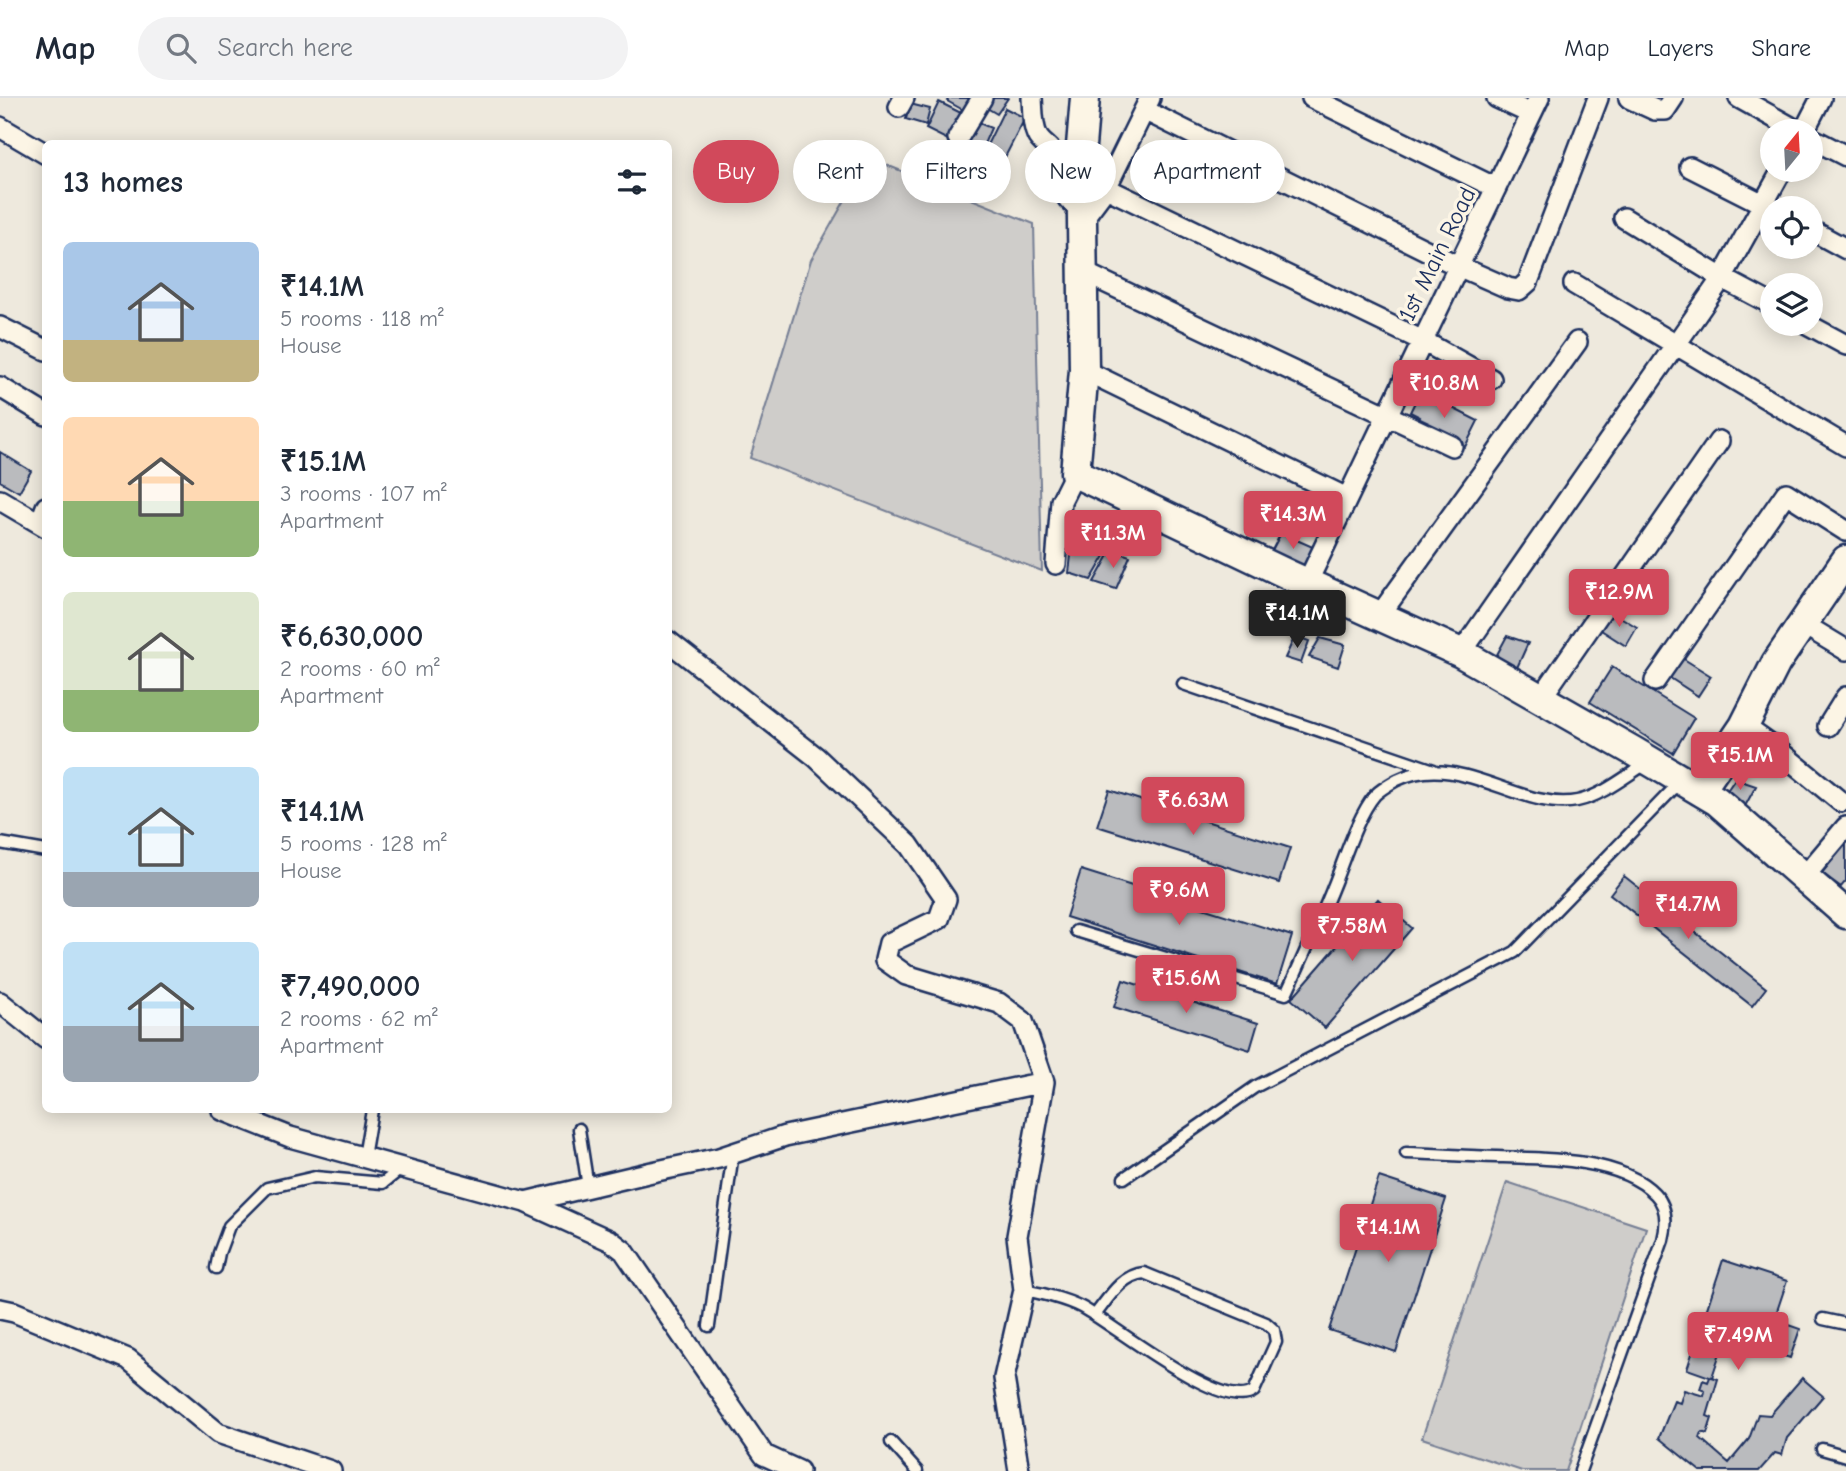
<!DOCTYPE html>
<meta charset="utf-8">
<style>
body{margin:0;font-family:"Comic Neue",sans-serif;background:#f2f2f3;color:#1f2937;height:100vh;display:flex;flex-direction:column;font-size:26px;white-space:nowrap}
*{box-sizing:border-box;margin:0}
p{font-size:23px;color:#747a83}
.icon{flex:none;width:38px;height:38px;fill:none;stroke:currentColor;stroke-width:2;stroke-linecap:round;stroke-linejoin:round}
.map{position:relative;flex:1;overflow:hidden}
.sheet{position:absolute;left:42px;top:42px;width:630px;height:973px;display:flex;flex-direction:column;background:#fff;border-radius:10px;box-shadow:0 4px 18px #0003}
.sheet>*{flex:none}
.guide{position:absolute;left:693px;top:42px;width:665px;height:63px;display:flex;gap:14px}
.needle{width:46px;rotate:18deg}
.fabs{position:absolute;left:1760px;top:21px;display:grid;gap:14px}
.fabs a{display:grid;place-items:center;width:63px;height:63px;border-radius:50%;background:#fff;box-shadow:0 4px 18px #0003;font-size:35px}
.price{position:absolute;translate:-50% -60px;padding:0 16px;border-radius:7px;background:#d1495b;color:#fff;font-size:23px;line-height:46px;filter:drop-shadow(0 2px 4px #0008)}
.price::after{content:'';position:absolute;left:50%;top:42px;width:21px;height:16px;margin-left:-10px;background:inherit;clip-path:polygon(0 0,100% 0,50% 100%)}
.price.active{background:#222;color:#fff}
ul{padding:0;list-style:none}
li{display:flex;align-items:center;gap:21px;height:175px;padding:0 21px}
li span{display:grid;place-items:center;flex:none;width:196px;height:140px;border-radius:10px;color:#555}
li>.icon{margin-inline-start:auto}
span .icon{width:84px;height:84px;fill:#fffc;stroke-width:1}
li b{font-size:30px}
h2{display:flex;justify-content:space-between;align-items:center;height:84px;padding:0 21px;font-size:30px}
.tag{padding:0 24px;border-radius:32px;background:#fff;box-shadow:0 4px 18px #0003;font-size:24px;line-height:63px}
.tag.active{background:#d1495b;color:#fff}
header{display:flex;align-items:center;gap:42px;box-sizing:border-box;height:98px;padding:0 35px;background:#fff;border-bottom:2px solid #e0e1e3}
header strong{font-size:33px}
nav{display:flex;gap:38px;margin-inline-start:auto;font-size:24px}
.search{width:490px;height:63px;background:#f2f2f3;display:flex;align-items:center;gap:18px;box-sizing:border-box;padding:0 24px;border-radius:38px;color:#747a83;font-size:26px}
.map>svg:first-child{display:block}
.green{fill:#cfcdca;stroke:#757e94;stroke-width:2}
.building{fill:#babbbe;stroke:#1b2f5e;stroke-width:2}
.lines{fill:none;stroke-linecap:round;stroke-linejoin:round}
.lane-casing{stroke:#1b2f5e;stroke-width:15}
.street-casing{stroke:#1b2f5e;stroke-width:24}
.secondary-casing{stroke:#1b2f5e;stroke-width:33}
.lane{stroke:#fcf5e5;stroke-width:10}
.street{stroke:#fcf5e5;stroke-width:19}
.secondary{stroke:#fcf5e5;stroke-width:28}
.labels{text-anchor:middle;dominant-baseline:central;stroke-width:7;stroke-linejoin:round;paint-order:stroke}
.street-label{font-size:24px;fill:#1b2f5e;stroke:#fcf5e5}
</style>
<header>
<strong>Map</strong>
<div class="search"><svg class="icon" aria-label="search" viewBox="0 0 24 24"><circle cx="10" cy="10" r="6"/><path d="M15 15l6 6"/></svg>Search here</div>
<nav><a>Map</a><a>Layers</a><a>Share</a></nav>
</header>
<div class="map">
<svg width="1846" height="1373" viewBox="0 0 1846 1373">
<rect width="100%" height="100%" fill="#eee9dd"/>
<filter id="ink" filterUnits="userSpaceOnUse"><feTurbulence type="fractalNoise" baseFrequency=".0143" numOctaves="2"/><feDisplacementMap in="SourceGraphic" scale="14" xChannelSelector="R" yChannelSelector="G"/><feConvolveMatrix kernelMatrix="1 2 1 2 8 2 1 2 1" color-interpolation-filters="sRGB"/></filter>
<g filter="url(#ink)">
<path class="green" d="M 869,60 L 1034,126 L 1042,473 L 750,360 L 811,162 Z
M 1507,1084 L 1646,1130 L 1566,1373 L 1522,1373 L 1422,1340 Z"/>
<path class="building" d="M 949,0 L 973,0 L 965,13 L 947,3 Z
M 986,0 L 1008,0 L 997,16 L 982,7 Z
M 939,4 L 965,17 L 952,44 L 926,31 Z
M 910,6 L 930,11 L 926,27 L 906,21 Z
M 1005,10 L 1025,20 L 1003,63 L 984,53 Z
M 972,22 L 991,30 L 981,53 L 962,44 Z
M 1423,295 L 1478,323 L 1465,349 L 1417,325 L 1420,319 L 1410,314 L 1416,302 L 1418,304 Z
M 0,354 L 31,373 L 19,394 L 0,383 Z
M 1075,422 L 1115,441 L 1091,482 L 1069,475 Z
M 1281,435 L 1315,450 L 1306,472 L 1271,454 Z
M 1112,452 L 1130,458 L 1116,491 L 1094,484 Z
M 1612,514 L 1637,529 L 1626,548 L 1601,532 Z
M 1295,538 L 1309,543 L 1301,565 L 1285,560 Z
M 1507,538 L 1528,545 L 1516,572 L 1493,564 Z
M 1320,540 L 1345,547 L 1338,569 L 1309,559 Z
M 1679,558 L 1711,578 L 1698,598 L 1667,578 Z
M 1612,569 L 1694,620 L 1673,655 L 1590,604 Z
M 1612,569 L 1694,620 L 1673,655 L 1590,604 Z
M 1735,681 L 1756,688 L 1744,710 L 1724,697 Z
M 1109,692 L 1290,750 L 1279,785 L 1097,728 Z
M 1846,744 L 1846,783 L 1841,789 L 1822,775 Z
M 1081,772 L 1292,838 L 1277,886 L 1066,819 Z
M 1624,778 L 1766,890 L 1752,908 L 1610,796 Z
M 1378,801 L 1412,830 L 1325,930 L 1291,901 Z
M 1123,882 L 1258,925 L 1250,952 L 1114,909 Z
M 1379,1079 L 1446,1101 L 1396,1254 L 1329,1232 Z
M 1723,1162 L 1787,1183 L 1774,1222 L 1800,1231 L 1790,1260 L 1766,1252 L 1769,1244 L 1759,1240 L 1755,1250 L 1725,1240 L 1712,1279 L 1718,1281 L 1707,1318 L 1712,1320 L 1707,1336 L 1702,1334 L 1700,1340 L 1729,1365 L 1749,1341 L 1758,1316 L 1770,1317 L 1802,1280 L 1823,1298 L 1787,1340 L 1782,1357 L 1775,1355 L 1759,1373 L 1700,1373 L 1659,1340 L 1674,1303 L 1680,1305 L 1684,1292 L 1704,1298 L 1705,1293 L 1700,1291 L 1703,1282 L 1708,1284 L 1710,1279 L 1687,1271 Z"/>
<g class="lines">
<g class="lane-casing">
<path id="lane" d="M 1183,586 L 1434,672
M 0,745 L 46,753
M 1076,833 L 1286,896 C 1303,859 1320,822 1335,784 C 1345,759 1358,717 1375,697 C 1381,691 1390,686 1397,682 C 1459,651 1521,714 1577,703 C 1602,698 1626,678 1647,665
M 579,1031 L 588,1089
M 1406,1055 C 1436,1056 1466,1058 1497,1059 C 1543,1060 1621,1060 1655,1096 C 1667,1108 1667,1126 1663,1142 L 1580,1373
M 364,1059 L 372,1012
M 1124,1080 L 1255,989 L 1515,854 L 1679,685
M 216,1170 L 219,1155 L 229,1128 L 267,1090 L 315,1079 L 383,1085 L 402,1070
M 1024,1192 C 1043,1196 1063,1200 1081,1209 C 1112,1225 1224,1317 1254,1293 L 1276,1244 L 1274,1232 L 1266,1225 L 1144,1175 C 1121,1177 1108,1201 1095,1217
M 1823,1221 L 1846,1226
M 709,1228 L 733,1055
M 891,1344 L 917,1373
M 1822,1351 L 1846,1358"/>
</g>
<g class="street-casing">
<path id="street" d="M 1032,0 C 1033,12 1032,28 1038,39 C 1043,47 1052,50 1056,60 C 1064,82 1057,100 1082,111
M 1312,0 L 1496,90
M 1497,0 L 1531,16
M 1629,0 L 1655,12 L 1665,12 L 1673,0
M 1739,0 L 1798,33
M 899,9 L 904,0
M 1144,12 L 1458,168 L 1508,190 L 1519,192 L 1528,184 L 1598,0
M 0,29 L 46,56
M 1804,33 L 1821,0
M 958,40 L 982,0
M 1811,40 L 1846,58
M 1690,69 L 1773,111
M 1106,90 L 1423,243 L 1491,281
M 1624,120 L 1722,180 L 1773,207
M 1082,122 L 1106,90 L 1150,0
M 1811,132 L 1846,151
M 1083,174 L 1452,348
M 1574,186 L 1846,348
M 1807,226 L 1846,247
M 0,229 L 46,252
M 1084,272 L 1347,400
M 0,289 L 46,317
M 0,402 L 46,429
M 40,425 L 46,409
M 1056,466 L 1061,403 L 1075,375
M 1307,485 L 1539,0
M 1379,518 L 1577,244
M 1803,526 L 1846,552
M 668,543 L 816,659 L 909,747 L 946,801 L 939,821 L 889,845 L 885,862 L 906,877 L 999,905 L 1023,923 L 1044,984 L 1017,1138 L 1024,1192 L 1004,1280 L 1019,1373
M 1461,555 L 1722,180 L 1782,72
M 1655,583 L 1786,395 L 1846,433
M 1541,600 L 1719,343
M 1744,628 L 1779,653 L 1841,704
M 1828,628 L 1846,599
M 1804,779 L 1846,729
M 0,904 L 46,941
M 222,1012 L 290,1039 L 525,1104 L 611,1143 L 624,1153 L 764,1357 L 799,1373
M 525,1104 L 652,1074 L 719,1060 L 785,1038 L 1044,984
M 0,1211 L 14,1214 L 128,1261 L 218,1335 L 331,1373"/>
</g>
<g class="secondary-casing">
<path id="secondary" d="M 1085,0 L 1081,48 L 1084,272 L 1075,375 L 1289,477 L 1461,555 L 1633,653 L 1717,703 L 1846,816
M 1700,693 L 1744,628 L 1776,565 L 1846,462"/>
</g>
<use href="#lane" class="lane"/>
<use href="#street" class="street"/>
<use href="#secondary" class="secondary"/>
</g>
</g>
<g class="labels">
<g class="street-label">
<text transform="translate(1437 156) rotate(-64)">1st Main Road</text>
</g>
</g>
</svg>
<div class="fabs">
<a><svg class="needle" viewBox="-14 -14 28 28"><path d="M0-13l5 13h-10z" fill="#e53935"/><path d="M0 13l5-13h-10z" fill="#747a83"/></svg></a>
<a><svg class="icon" aria-label="locate" viewBox="0 0 24 24"><circle cx="12" cy="12" r="6"/><path d="M12 2v4M12 18v4M2 12h4M18 12h4"/></svg></a>
<a><svg class="icon" aria-label="layers" viewBox="0 0 24 24"><path d="M12 4l9 5-9 5-9-5zM3 14l9 5 9-5"/></svg></a>
</div>
<b class="price" style="left:1444px;top:322px">₹10.8M</b>
<b class="price" style="left:1293px;top:453px">₹14.3M</b>
<b class="price" style="left:1113px;top:472px">₹11.3M</b>
<b class="price" style="left:1619px;top:531px">₹12.9M</b>
<b class="price active" style="left:1297px;top:552px">₹14.1M</b>
<b class="price" style="left:1740px;top:694px">₹15.1M</b>
<b class="price" style="left:1193px;top:739px">₹6.63M</b>
<b class="price" style="left:1179px;top:829px">₹9.6M</b>
<b class="price" style="left:1688px;top:843px">₹14.7M</b>
<b class="price" style="left:1352px;top:865px">₹7.58M</b>
<b class="price" style="left:1186px;top:917px">₹15.6M</b>
<b class="price" style="left:1388px;top:1166px">₹14.1M</b>
<b class="price" style="left:1738px;top:1274px">₹7.49M</b>
<div class="guide">
<a class="tag active">Buy</a>
<a class="tag">Rent</a>
<a class="tag">Filters</a>
<a class="tag">New</a>
<a class="tag">Apartment</a>
</div>
<section class="sheet">
<h2>13 homes<svg class="icon" aria-label="filters" viewBox="0 0 24 24"><path d="M4 7h16M4 17h16"/><circle cx="9" cy="7" r="2"/><circle cx="15" cy="17" r="2"/></svg></h2>
<ul>
<li><span style="background:linear-gradient(#a9c7e8 70%,#c2b280 0)"><svg class="icon" aria-label="home" viewBox="0 0 24 24"><path d="M3 11l9-7 9 7M6 9v11h12V9"/></svg></span><div><b>₹14.1M</b><p>5 rooms · 118 m²</p><p>House</p></div></li>
<li><span style="background:linear-gradient(#ffd9b3 60%,#8fb573 0)"><svg class="icon" aria-label="home" viewBox="0 0 24 24"><path d="M3 11l9-7 9 7M6 9v11h12V9"/></svg></span><div><b>₹15.1M</b><p>3 rooms · 107 m²</p><p>Apartment</p></div></li>
<li><span style="background:linear-gradient(#dfe7d0 70%,#8fb573 0)"><svg class="icon" aria-label="home" viewBox="0 0 24 24"><path d="M3 11l9-7 9 7M6 9v11h12V9"/></svg></span><div><b>₹6,630,000</b><p>2 rooms · 60 m²</p><p>Apartment</p></div></li>
<li><span style="background:linear-gradient(#bfe0f5 75%,#9aa5b1 0)"><svg class="icon" aria-label="home" viewBox="0 0 24 24"><path d="M3 11l9-7 9 7M6 9v11h12V9"/></svg></span><div><b>₹14.1M</b><p>5 rooms · 128 m²</p><p>House</p></div></li>
<li><span style="background:linear-gradient(#bfe0f5 60%,#9aa5b1 0)"><svg class="icon" aria-label="home" viewBox="0 0 24 24"><path d="M3 11l9-7 9 7M6 9v11h12V9"/></svg></span><div><b>₹7,490,000</b><p>2 rooms · 62 m²</p><p>Apartment</p></div></li>
</ul>
</section>
</div>
